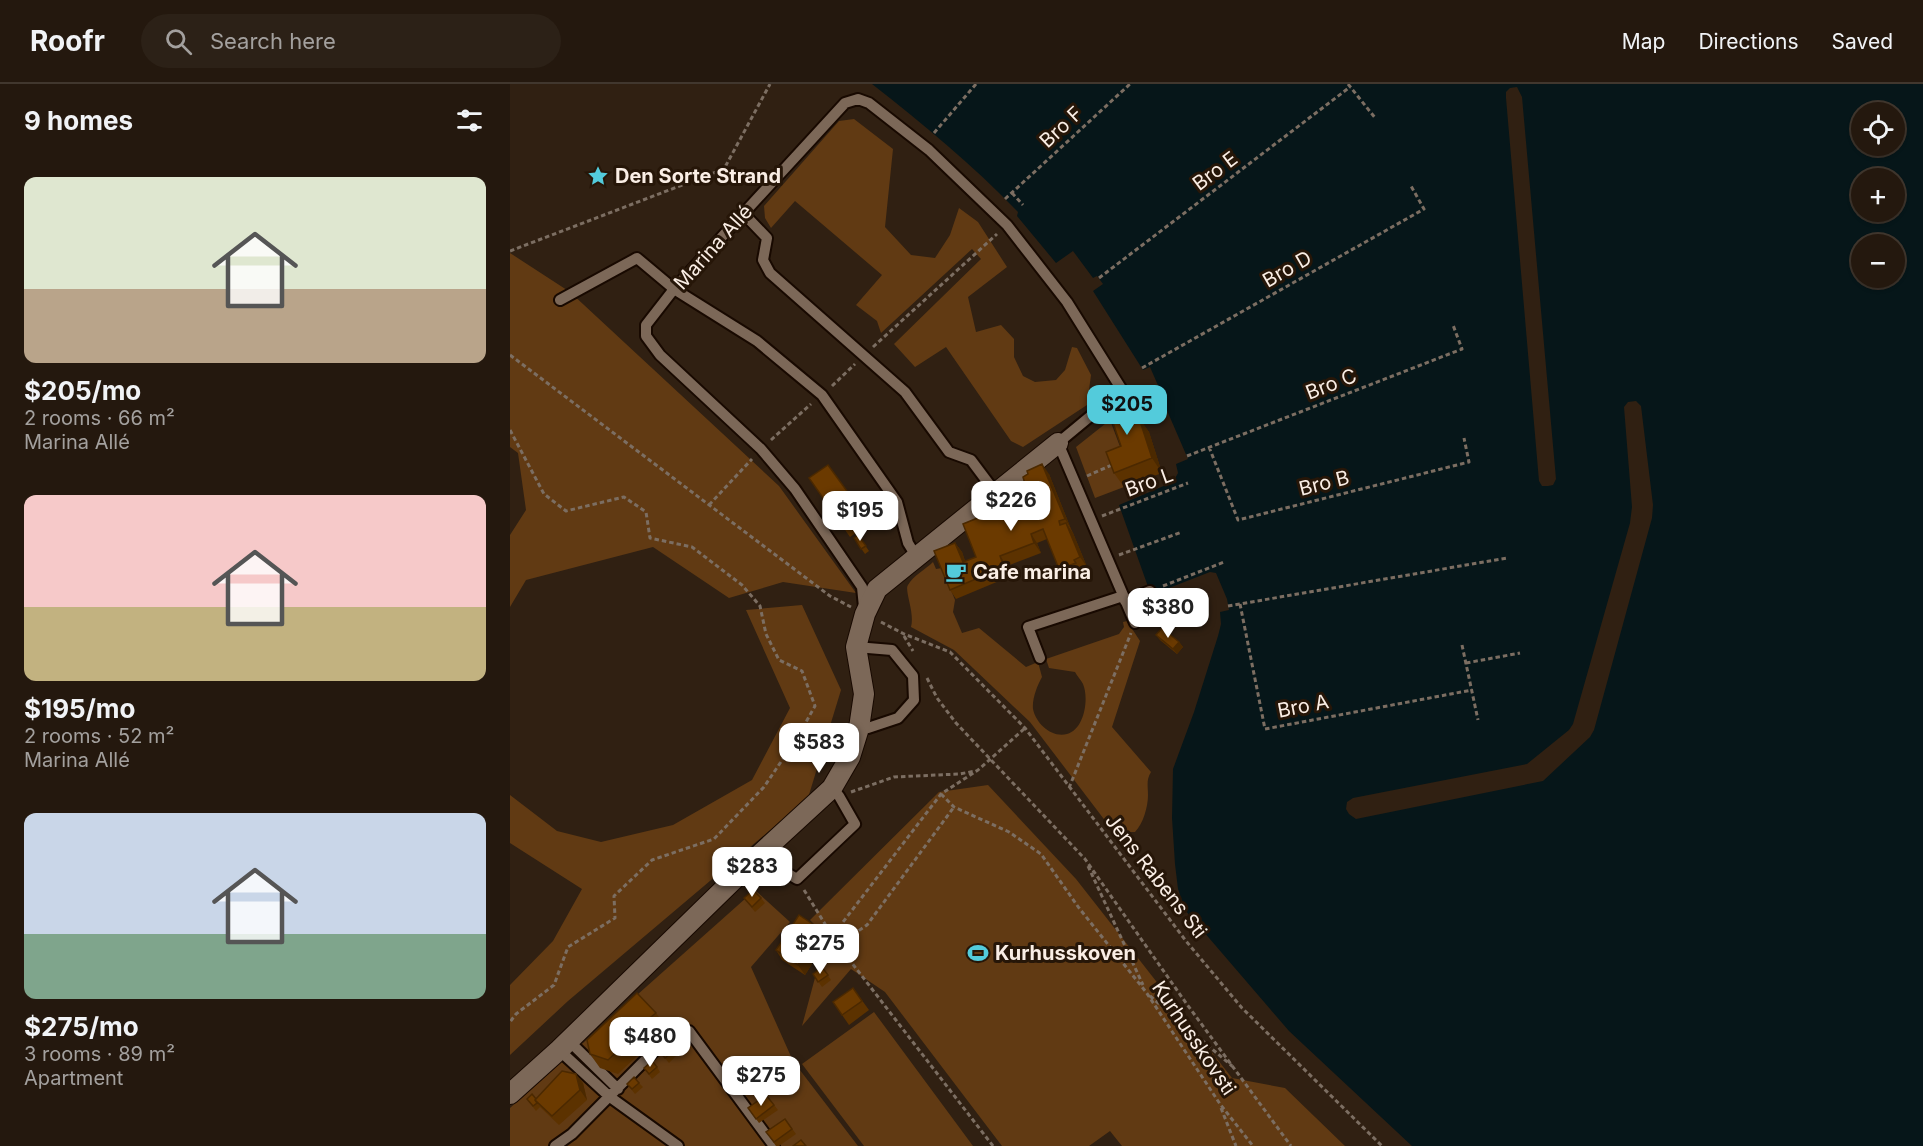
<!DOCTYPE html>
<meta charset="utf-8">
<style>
body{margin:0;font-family:Inter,sans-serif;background:#2c2117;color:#f1f3f6;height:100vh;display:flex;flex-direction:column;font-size:22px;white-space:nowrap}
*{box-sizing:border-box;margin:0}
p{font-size:20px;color:#a3a09e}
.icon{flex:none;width:33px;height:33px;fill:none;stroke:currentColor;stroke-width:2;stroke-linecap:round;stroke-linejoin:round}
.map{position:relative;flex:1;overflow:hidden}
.drawer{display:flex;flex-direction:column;background:#24180e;width:510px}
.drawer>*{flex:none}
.fabs{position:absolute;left:1341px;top:18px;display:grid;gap:12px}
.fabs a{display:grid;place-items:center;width:54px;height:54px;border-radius:50%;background:#24180e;box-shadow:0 2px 4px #0004,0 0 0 2px #41372e;font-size:30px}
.price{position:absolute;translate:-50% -51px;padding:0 14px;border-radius:12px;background:#fff;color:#222;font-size:20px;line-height:39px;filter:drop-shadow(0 2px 3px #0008)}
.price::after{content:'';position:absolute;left:50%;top:36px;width:18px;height:14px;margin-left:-9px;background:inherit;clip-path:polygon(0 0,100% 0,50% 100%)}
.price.selected{background:#53cbdb;color:#111}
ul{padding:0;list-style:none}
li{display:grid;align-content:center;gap:12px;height:318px;padding:0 24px}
li span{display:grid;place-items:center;height:186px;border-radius:12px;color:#555}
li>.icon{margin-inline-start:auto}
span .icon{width:108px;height:108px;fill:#fffc;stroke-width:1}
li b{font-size:26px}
h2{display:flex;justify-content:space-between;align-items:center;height:72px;padding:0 24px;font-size:26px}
header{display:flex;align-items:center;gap:36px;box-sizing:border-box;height:84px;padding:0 30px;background:#24180e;border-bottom:2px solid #41372e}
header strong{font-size:28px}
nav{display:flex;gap:33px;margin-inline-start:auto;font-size:21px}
.search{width:420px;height:54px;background:#2c2117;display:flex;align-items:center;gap:15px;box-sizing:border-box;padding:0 21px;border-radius:33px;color:#a3a09e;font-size:22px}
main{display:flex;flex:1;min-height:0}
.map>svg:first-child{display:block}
.green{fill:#613a13}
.water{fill:#061619;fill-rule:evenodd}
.pier{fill:#302012}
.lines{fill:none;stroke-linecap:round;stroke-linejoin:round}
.service-casing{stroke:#180900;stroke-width:14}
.minor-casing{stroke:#180900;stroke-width:22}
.path{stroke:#7c6e62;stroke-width:3;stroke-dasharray:4.5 3;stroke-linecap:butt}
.service{stroke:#7c6858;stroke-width:10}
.minor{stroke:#7c6858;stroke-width:20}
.wall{fill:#5c3200}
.shaded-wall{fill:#4b2900}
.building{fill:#6b3a00;stroke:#4b2900;stroke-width:1.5}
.labels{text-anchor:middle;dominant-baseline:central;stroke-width:6;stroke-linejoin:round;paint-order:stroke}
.street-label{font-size:20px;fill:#faeee5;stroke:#261608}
.poi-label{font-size:20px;font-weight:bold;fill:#faeee5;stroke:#261608;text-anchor:start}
</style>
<header>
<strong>Roofr</strong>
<div class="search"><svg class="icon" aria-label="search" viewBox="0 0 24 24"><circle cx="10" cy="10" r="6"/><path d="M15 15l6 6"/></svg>Search here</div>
<nav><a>Map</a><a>Directions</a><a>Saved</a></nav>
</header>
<main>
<section class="drawer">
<h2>9 homes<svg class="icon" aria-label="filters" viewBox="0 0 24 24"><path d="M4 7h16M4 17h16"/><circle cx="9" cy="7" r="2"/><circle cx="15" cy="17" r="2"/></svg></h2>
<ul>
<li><span style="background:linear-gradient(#dfe7d0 60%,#b9a48a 0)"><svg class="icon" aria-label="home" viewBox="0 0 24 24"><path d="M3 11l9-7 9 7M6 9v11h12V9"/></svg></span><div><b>$205/mo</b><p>2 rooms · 66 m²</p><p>Marina Allé</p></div></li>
<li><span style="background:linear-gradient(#f6c9c9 60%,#c2b280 0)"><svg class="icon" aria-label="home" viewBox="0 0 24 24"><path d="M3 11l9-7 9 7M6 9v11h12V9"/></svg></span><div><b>$195/mo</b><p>2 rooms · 52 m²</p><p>Marina Allé</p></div></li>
<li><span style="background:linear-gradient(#c9d6e8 65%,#7fa58c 0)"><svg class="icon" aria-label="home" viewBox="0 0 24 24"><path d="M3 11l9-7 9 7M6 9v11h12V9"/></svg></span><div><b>$275/mo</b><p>3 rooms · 89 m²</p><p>Apartment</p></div></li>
</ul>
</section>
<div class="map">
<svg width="1413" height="1062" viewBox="0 0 1413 1062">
<rect width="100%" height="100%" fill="#302012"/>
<path class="green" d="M 344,35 L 383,65 L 375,143 L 401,171 L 425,174 L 440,151 L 449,124 L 468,138 L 497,183 L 458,213 L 466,248 L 491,241 L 504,255 L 504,273 L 513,292 L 525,298 L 546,296 L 555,286 L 562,263 L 567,264 L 581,291 L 577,321 L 513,363 L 501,357 L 436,263 L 405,283 L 384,260 L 471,175 L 462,165 L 371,249 L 367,237 L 346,221 L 372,191 L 285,117 L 261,144 L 255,134 L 254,122 L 329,37 Z
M 0,169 L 60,208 L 269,402 L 346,509 L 273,498 L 219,514 L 143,463 L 16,496 L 0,523 L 0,451 L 16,426 L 8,369 L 0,363 Z
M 600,336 L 612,368 L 602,373 L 614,403 L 585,414 L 566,363 Z
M 423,478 L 426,485 L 432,484 L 445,516 L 443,528 L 452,549 L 469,544 L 516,583 L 528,578 L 532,593 C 527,602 522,615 523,625 C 526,640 542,654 557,650 C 575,645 579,614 573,600 C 571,596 567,592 565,588 L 539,584 L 536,575 L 609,550 L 614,543 L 613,538 L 617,537 L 630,557 L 602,643 L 641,688 C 636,696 638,702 638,711 C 638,723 633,740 625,748 L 610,748 L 606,751 L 520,638 L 444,566 L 401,543 C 405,529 394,506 398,501 C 403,492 416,485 423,478 Z
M 292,521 L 331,606 L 298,714 L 58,917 L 0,971 L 0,901 L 43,857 L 72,805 L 0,759 L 0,711 L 47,747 L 91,758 L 163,741 L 242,696 L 280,624 L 236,526 Z
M 478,701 L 566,795 L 722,994 L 775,1004 L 835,1062 L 612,1062 L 600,1047 L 579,1062 L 492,1062 L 375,908 L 341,885 L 292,942 L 316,853 L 300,836 L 429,708 Z
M 245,806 L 280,838 L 241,883 L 283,977 L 348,1062 L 0,1062 L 0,1024 Z
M 364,928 L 463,1062 L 354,1062 L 292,980 Z"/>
<path class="water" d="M 362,0 L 1413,0 L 1413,1062 L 902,1062 L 779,947 L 675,826 L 668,805 L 665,780 L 662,734 L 663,685 L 684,628 L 708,552 L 711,540 L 710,528 L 719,526 L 717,515 L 706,489 L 700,488 L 641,511 L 609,421 L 663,398 L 668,389 L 666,380 L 678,375 L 649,308 L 650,306 L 640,283 L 633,286 L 583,207 L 593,200 L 587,192 L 583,194 L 563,167 L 546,179 L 507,132 L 508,128 C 463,81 413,40 362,0 ZM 1352,28 L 1384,28 L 1384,62 L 1352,62 ZM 1352,94 L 1384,94 L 1384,128 L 1352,128 ZM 1352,160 L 1384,160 L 1384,194 L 1352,194 Z"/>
<path class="pier" d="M 1007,3 L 1012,13 L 1046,395 L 1043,401 L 1038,402 L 1032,402 L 1029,397 L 996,14 L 996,8 L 1000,4 Z
M 1126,317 L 1131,322 L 1143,421 L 1142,434 L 1084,646 L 1080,653 L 1033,697 L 846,735 L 839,730 L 836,725 L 837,718 L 843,714 L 1017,680 L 1059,646 L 1063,640 L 1120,439 L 1122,423 L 1114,323 L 1118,318 Z"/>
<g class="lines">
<g class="service-casing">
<path id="service" d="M 233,129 L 257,154 L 253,176 L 260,189 L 395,308 L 439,368 L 461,376 L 485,408
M 50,216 L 127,174 L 164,205 L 247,257 L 312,311 L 387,418 L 398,459 L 406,472
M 615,517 L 640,507
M 354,523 L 352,503 L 285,405 L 251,365 L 150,271 L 136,252 L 136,241 L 164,205 L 335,19 L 348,15 L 359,19 L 419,66 L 497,141 L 557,218 L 612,306 L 548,359 L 625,539
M 346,563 L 382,566 L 403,592 L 404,616 L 388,634 L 358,644 L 349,644
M 530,574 L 518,543 L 613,512
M 248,772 L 287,795 L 345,740 L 329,712 L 322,704
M 59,957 L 108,1005
M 49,966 L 100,1013 L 168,1062
M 45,1062 L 62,1050 L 164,947 L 179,947 L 264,1062"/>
</g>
<g class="minor-casing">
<path id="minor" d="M 0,1010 L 49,966 L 248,772 L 322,704 L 340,673 L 349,644 L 354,610 L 346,563 L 355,530 L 367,505 L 548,359"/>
</g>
<path class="path" d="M 838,0 L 866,35
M 424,49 L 466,0
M 502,109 L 513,121
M 495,115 L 620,0
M 0,167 L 214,85 L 260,0
M 589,194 L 840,3
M 363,263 L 487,150
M 0,271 L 320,512 L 341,523
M 632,284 L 914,125 L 901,102
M 322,302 L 345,280
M 0,346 L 34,410 L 56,427 L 114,413 L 136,428 L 140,454 L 182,463 L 232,501 L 250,522 L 256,550 L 269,576 L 292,587 L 305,622 L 287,654 L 254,703 L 204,755 L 142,776 L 104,812 L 105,834 L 58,863 L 44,901 L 6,930 L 0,938
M 261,356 L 301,320
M 699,363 L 728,436 L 959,378 L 954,354
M 677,372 L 952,265 L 943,241
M 577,392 L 604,380
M 199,421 L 242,375
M 592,432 L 678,399
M 609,471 L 672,448
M 653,502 L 714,478
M 730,520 L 755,645 L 962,606
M 718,522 L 997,474
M 371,538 L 394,550 L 440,568 L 515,644 L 676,857 L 732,924 L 872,1062
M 394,552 L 403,567
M 952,561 L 968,636
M 956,579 L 1010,569
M 417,594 L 427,614 L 446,639 L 575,775 L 676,919 L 781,1062
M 559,704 L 621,549
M 341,708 L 384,693 L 449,690 L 466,687
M 431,710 L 444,723 L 499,748 L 531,770 L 569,824 L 636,908 L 710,1020 L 743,1062
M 578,782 L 633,901
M 294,806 L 328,861 L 357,841 L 444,723
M 640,912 L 722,982
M 711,1024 L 726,1062
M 483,1062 L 328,861 L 333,838 L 431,710 L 468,686 L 515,644"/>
<use href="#service" class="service"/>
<use href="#minor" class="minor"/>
</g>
<path class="wall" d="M 626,325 L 631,337 L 639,348 L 652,389 L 614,403 L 604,389 L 611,362 Z
M 318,381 L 360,439 L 340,453 L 299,394 Z
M 539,390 L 561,445 L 563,449 L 577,483 L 571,485 L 572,488 L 556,495 L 549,485 L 537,455 L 527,459 L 531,469 L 497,482 L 501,492 L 446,515 L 440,506 L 445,459 L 452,468 L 455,477 L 466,473 L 487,426 L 504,408 Z
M 348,451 L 359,467 L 355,470 L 344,454 Z
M 646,551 L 669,558 L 673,563 L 667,570 L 650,556 Z
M 234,814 L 251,814 L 255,819 L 245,828 Z
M 314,853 L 299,875 L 302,880 L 295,891 L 272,876 L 266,866 Z
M 312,883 L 321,896 L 312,903 L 303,890 Z
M 343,904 L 359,926 L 339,941 L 323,918 Z
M 146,929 L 156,943 L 128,966 L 129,970 L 108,990 L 90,984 L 80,970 Z
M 164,967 L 167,971 L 159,979 L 150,968 Z
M 238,982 L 249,998 L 231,1011 L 220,996 Z
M 147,983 L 150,988 L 142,995 L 134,984 Z
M 73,999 L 77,1016 L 49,1041 L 30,1023 L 26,1027 L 17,1015 L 26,1015 Z
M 129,999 L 133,1003 L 125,1010 L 117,1000 Z
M 256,1011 L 268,1026 L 249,1039 L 238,1024 Z
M 275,1035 L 286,1050 L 269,1062 L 266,1062 L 256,1048 Z"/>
<path class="shaded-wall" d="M 616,310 L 626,325 L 631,337 L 639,348 L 652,389 L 642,374 Z
M 532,380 L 539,390 L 561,445 L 555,435 Z
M 556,439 L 563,449 L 577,483 L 570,473 Z
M 521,450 L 527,459 L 531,469 L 524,459 Z
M 445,459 L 452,468 L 459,488 L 453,478 Z
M 490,472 L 497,482 L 501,492 L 494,483 Z
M 669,558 L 673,563 L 667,570 L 663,565 Z
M 307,843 L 314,853 L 299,875 L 302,880 L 295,891 L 288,881 L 291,868 Z
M 118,951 L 128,966 L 129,970 L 119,956 Z
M 66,990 L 73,999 L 77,1016 L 70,1006 Z"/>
<path class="building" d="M 616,310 L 626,335 L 629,334 L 642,374 L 604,389 L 596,368 L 611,362 L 596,318 Z
M 532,380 L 555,435 L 549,437 L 550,441 L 556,439 L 570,473 L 564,476 L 566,479 L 549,485 L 533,445 L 521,450 L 524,459 L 490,472 L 494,483 L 440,506 L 424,467 L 445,459 L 453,478 L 466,473 L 453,440 L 487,426 L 483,416 L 504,408 L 503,405 L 515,400 L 513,393 L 518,390 L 517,387 Z
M 318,381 L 350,425 L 330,438 L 299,394 Z
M 348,451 L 356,462 L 351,465 L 344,454 Z
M 652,544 L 669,558 L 663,565 L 646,551 Z
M 243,806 L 251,814 L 242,823 L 234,814 Z
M 289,831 L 307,843 L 291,868 L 295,871 L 288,881 L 266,866 Z
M 312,883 L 318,891 L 308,898 L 303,890 Z
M 343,904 L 352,917 L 332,931 L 323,918 Z
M 127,909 L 146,929 L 118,951 L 119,956 L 98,976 L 80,970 L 77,956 Z
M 159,961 L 164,967 L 155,974 L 150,968 Z
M 142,977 L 147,983 L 139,990 L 134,984 Z
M 238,982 L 246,993 L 227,1006 L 220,996 Z
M 52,987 L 66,990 L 70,1006 L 42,1032 L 25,1016 Z
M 124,993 L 129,999 L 122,1005 L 117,1000 Z
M 22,1010 L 26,1015 L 25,1016 L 27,1019 L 23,1022 L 17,1015 Z
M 256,1011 L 264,1021 L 246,1035 L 238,1024 Z
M 275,1035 L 282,1045 L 264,1058 L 256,1048 Z
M 291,1056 L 296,1062 L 283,1062 Z"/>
<defs>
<g id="sight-bare" transform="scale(1.62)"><path d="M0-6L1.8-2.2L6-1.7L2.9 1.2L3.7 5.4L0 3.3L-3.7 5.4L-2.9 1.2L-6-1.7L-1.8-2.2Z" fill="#53cbdb" stroke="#261608" stroke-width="2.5" paint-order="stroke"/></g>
<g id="cafe-bare" transform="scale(1.62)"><path d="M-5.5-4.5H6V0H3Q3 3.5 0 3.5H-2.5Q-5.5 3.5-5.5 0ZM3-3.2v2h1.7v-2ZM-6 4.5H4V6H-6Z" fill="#53cbdb" stroke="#261608" stroke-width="2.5" paint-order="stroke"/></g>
<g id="stadium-bare" transform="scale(1.62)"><path d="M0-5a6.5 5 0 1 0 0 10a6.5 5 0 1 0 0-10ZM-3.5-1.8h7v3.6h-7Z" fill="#53cbdb" stroke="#261608" stroke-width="2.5" paint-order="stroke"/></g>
</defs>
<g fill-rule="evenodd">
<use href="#sight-bare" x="88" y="92"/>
<use href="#cafe-bare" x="446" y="488"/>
<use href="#stadium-bare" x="468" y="869"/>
</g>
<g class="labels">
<g class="street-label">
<text transform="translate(551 43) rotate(-43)">Bro F</text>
<text transform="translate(705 87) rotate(-37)">Bro E</text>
<text transform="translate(203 163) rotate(-48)">Marina Allé</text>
<text transform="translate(777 185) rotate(-30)">Bro D</text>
<text transform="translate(821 300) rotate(-21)">Bro C</text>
<text transform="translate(639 398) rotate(-20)">Bro L</text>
<text transform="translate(814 399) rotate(-14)">Bro B</text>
<text transform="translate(793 622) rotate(-11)">Bro A</text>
<text transform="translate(646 792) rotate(52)">Jens Rabens Sti</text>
<text transform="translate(684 954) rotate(56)">Kurhusskovsti</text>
</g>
<g class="poi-label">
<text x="105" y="92">Den Sorte Strand</text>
<text x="463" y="488">Cafe marina</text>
<text x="485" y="869">Kurhusskoven</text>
</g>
</g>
</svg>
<div class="fabs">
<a><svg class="icon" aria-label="locate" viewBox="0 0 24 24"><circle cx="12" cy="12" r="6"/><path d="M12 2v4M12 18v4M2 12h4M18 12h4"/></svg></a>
<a>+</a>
<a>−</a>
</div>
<b class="price selected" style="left:617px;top:352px">$205</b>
<b class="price" style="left:501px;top:448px">$226</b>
<b class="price" style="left:350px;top:458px">$195</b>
<b class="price" style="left:658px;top:555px">$380</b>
<b class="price" style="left:309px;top:690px">$583</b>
<b class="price" style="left:242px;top:814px">$283</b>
<b class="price" style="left:310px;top:891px">$275</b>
<b class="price" style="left:140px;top:984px">$480</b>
<b class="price" style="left:251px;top:1023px">$275</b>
</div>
</main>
